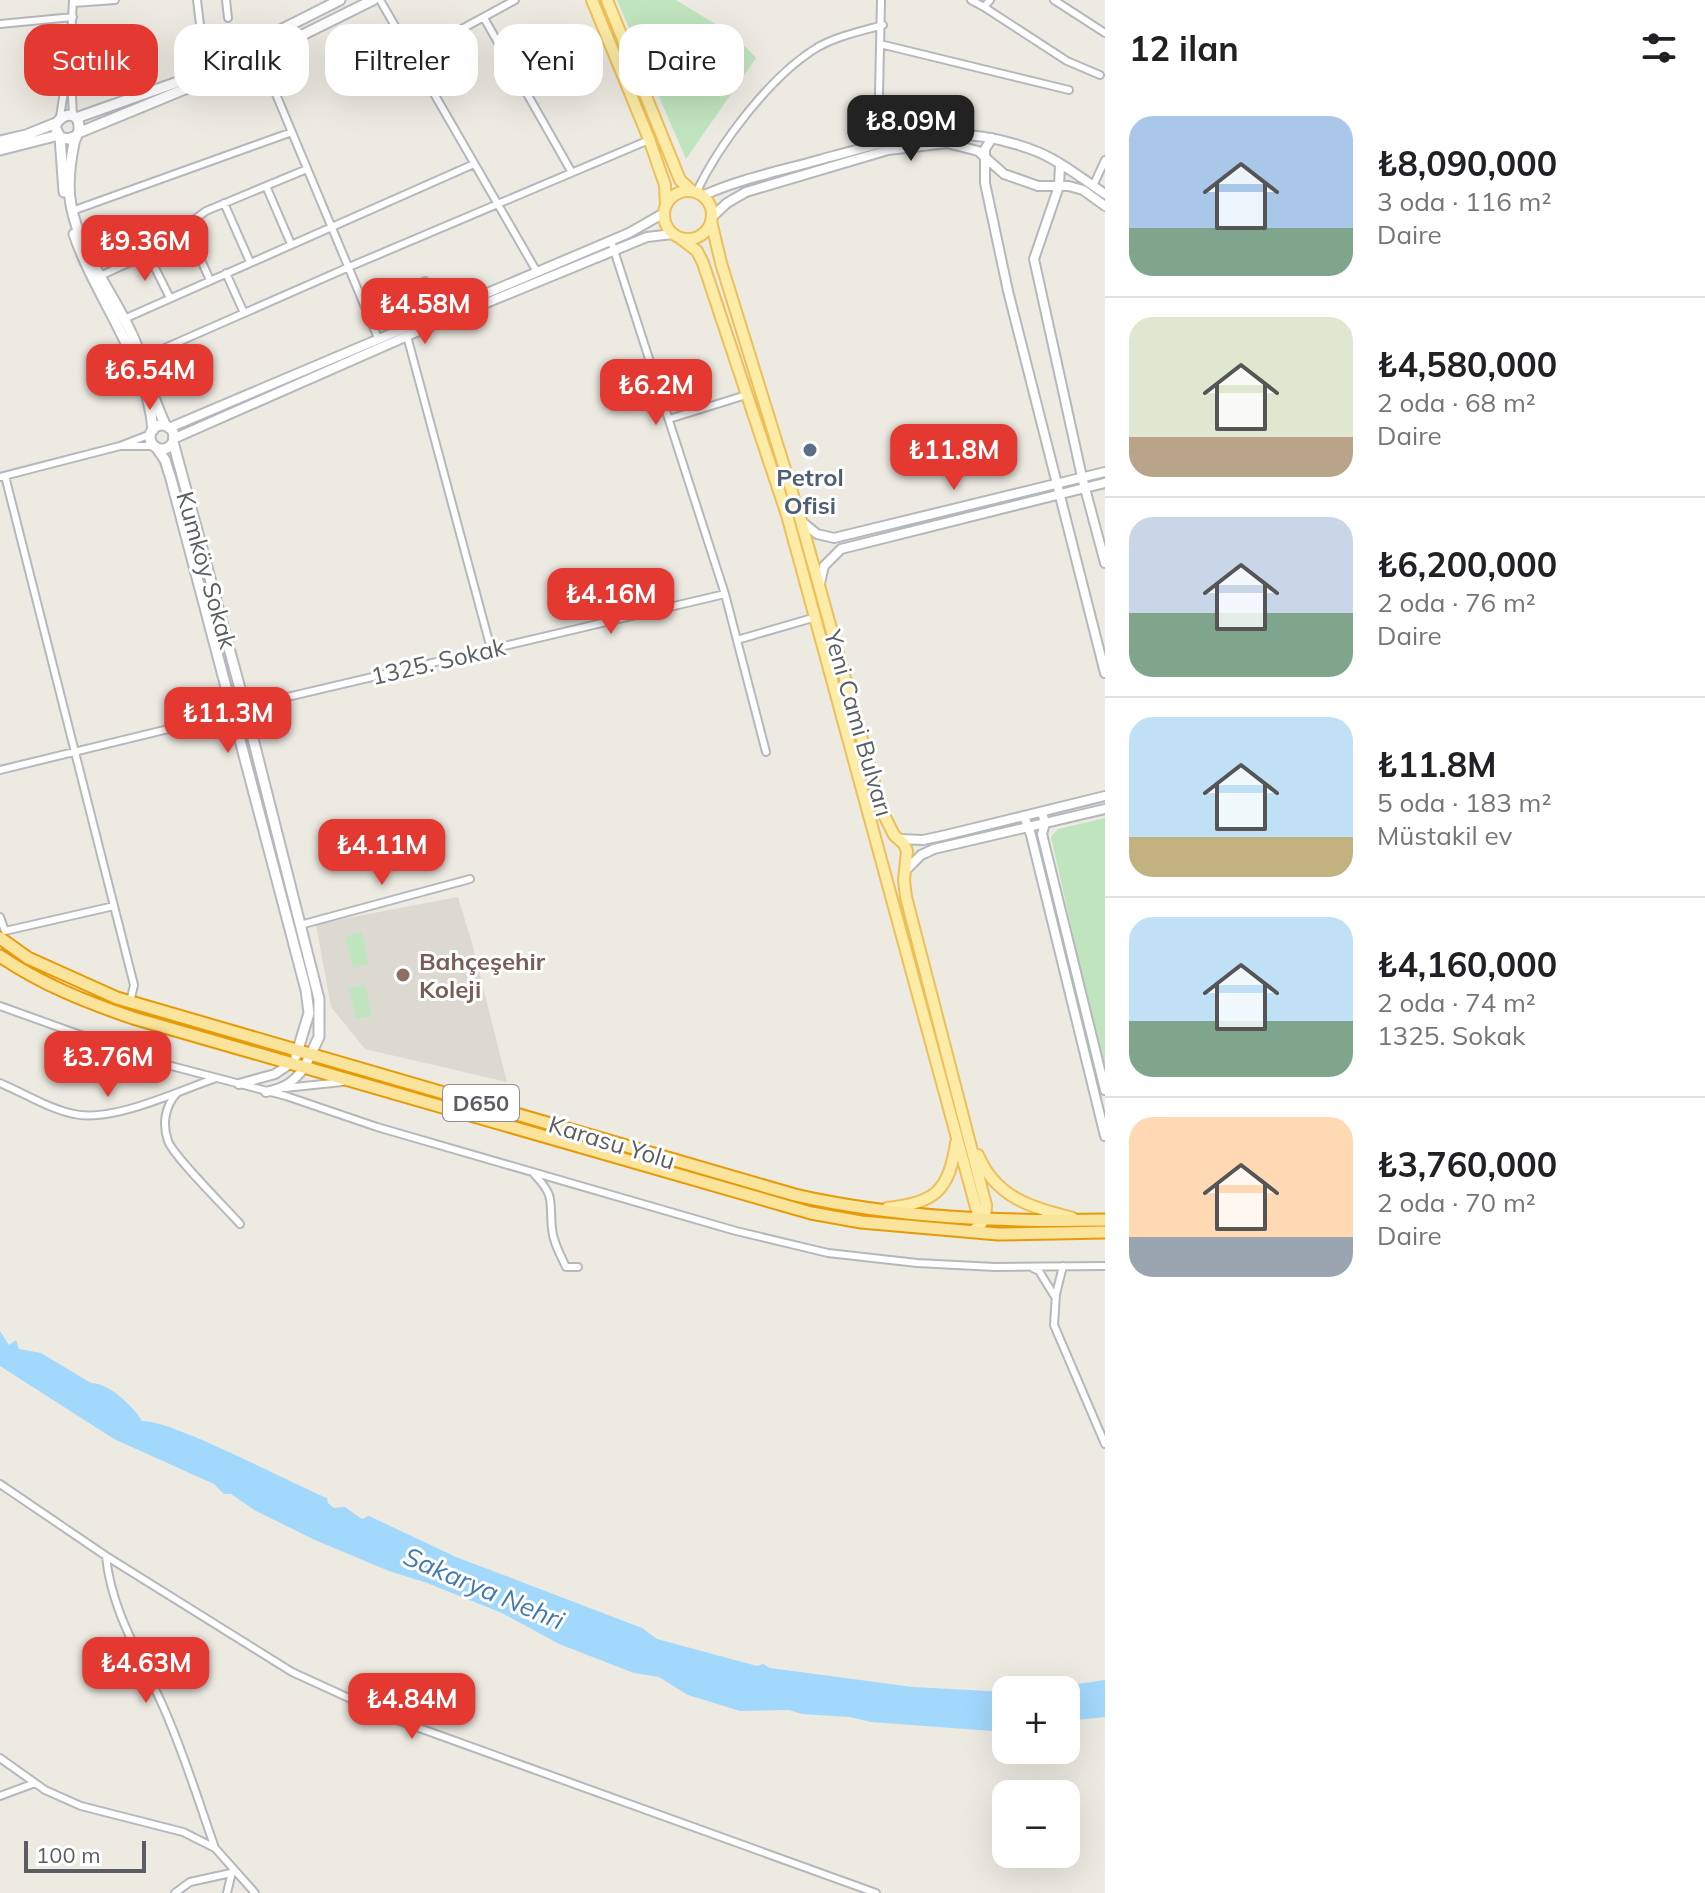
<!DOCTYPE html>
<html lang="tr">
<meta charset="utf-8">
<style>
body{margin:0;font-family:Mulish,sans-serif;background:#f6f6f6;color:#202124;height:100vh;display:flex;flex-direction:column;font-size:30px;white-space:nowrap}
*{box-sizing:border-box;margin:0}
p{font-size:26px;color:#757577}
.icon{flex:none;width:44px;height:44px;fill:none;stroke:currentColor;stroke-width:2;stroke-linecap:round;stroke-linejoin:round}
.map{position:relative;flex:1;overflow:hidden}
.details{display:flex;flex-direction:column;background:#fff;width:600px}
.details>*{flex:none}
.top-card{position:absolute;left:24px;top:24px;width:760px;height:72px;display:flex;gap:16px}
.tools{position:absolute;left:992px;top:1676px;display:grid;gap:16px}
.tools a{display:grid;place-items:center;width:88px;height:88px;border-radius:16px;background:#fff;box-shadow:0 8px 32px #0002;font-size:40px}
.scale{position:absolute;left:24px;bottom:20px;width:122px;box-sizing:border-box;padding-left:8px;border:4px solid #5a5e62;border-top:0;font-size:22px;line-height:28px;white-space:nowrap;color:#5a5e62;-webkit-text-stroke:6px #fff;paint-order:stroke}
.price{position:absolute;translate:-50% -68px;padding:0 18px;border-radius:16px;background:#e33931;color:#fff;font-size:26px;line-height:52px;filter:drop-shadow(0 2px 4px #0008)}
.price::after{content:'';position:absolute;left:50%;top:48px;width:24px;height:18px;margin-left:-12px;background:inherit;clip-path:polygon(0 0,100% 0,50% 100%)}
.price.active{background:#222;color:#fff}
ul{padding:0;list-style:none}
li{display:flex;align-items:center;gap:24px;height:200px;padding:0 24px}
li+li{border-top:2px solid #e0e0e0}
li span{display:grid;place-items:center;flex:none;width:224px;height:160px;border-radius:24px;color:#555}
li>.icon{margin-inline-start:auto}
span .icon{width:96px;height:96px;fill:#fffc;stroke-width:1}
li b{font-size:34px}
h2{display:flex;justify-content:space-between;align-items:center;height:96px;padding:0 24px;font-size:34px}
.tag{padding:0 28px;border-radius:24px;background:#fff;box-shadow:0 8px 32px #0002;font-size:28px;line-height:72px}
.tag.active{background:#e33931;color:#fff}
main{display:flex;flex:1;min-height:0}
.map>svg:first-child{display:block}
.education{fill:#dcd9d0}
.green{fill:#c0e4be}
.water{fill:#a2d8fc}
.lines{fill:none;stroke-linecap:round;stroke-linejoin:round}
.minor-casing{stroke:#b4b8bc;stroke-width:10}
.tertiary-casing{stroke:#b4b8bc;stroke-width:12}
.secondary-casing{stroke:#b5b9be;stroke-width:13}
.primary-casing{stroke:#edbf5b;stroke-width:14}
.trunk-casing{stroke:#e79a07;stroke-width:15}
.minor{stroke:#fff;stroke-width:6}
.tertiary{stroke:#fff;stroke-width:8}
.secondary{stroke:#fff;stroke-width:9}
.primary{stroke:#fceca7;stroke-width:10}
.trunk{stroke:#fae39a;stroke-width:11}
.service-dot{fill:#5c6f8a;stroke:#fff;stroke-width:3}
.education-dot{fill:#8d6e63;stroke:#fff;stroke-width:3}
.labels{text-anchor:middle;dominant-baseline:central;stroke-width:6;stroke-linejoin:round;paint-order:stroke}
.shield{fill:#fff;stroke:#8c8e91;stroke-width:2}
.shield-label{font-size:22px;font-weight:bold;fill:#5a5e62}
.service-label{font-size:24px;font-weight:bold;fill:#4e5e75;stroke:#fff}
.street-label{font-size:24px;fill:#5a5e62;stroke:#fff}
.education-label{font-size:24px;font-weight:bold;fill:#785e54;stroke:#fff;text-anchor:start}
.water-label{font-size:26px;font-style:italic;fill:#4178ae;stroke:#fff}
</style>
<main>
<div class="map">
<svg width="1105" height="1893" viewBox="0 0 1105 1893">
<rect width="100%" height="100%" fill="#edeae2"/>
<path class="education" d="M 458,897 L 472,943 L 507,1082 L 365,1049 L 331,1007 L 316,924 Z"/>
<path class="green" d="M 617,0 L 676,0 L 735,36 L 756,58 L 686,159 Z
M 1105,818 L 1105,1077 L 1051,837 L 1058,829 Z
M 362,932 L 369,964 L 353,968 L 345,937 Z
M 365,984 L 372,1016 L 356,1019 L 349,988 Z"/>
<path class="water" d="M 0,1331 L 9,1345 L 16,1340 L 19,1349 L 41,1353 L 91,1383 C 109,1383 133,1406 142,1421 C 170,1419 291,1483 327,1498 L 328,1503 L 334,1508 L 345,1507 L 362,1519 L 369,1516 L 456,1557 L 642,1628 L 657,1639 L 757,1666 L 763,1664 L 770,1668 L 913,1687 L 1006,1692 L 1006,1732 L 871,1722 L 850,1717 L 802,1714 L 789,1710 L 740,1711 L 688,1695 L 659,1677 L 634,1673 L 559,1644 L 502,1613 L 427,1583 L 389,1571 L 315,1540 L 256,1511 L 231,1494 L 224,1494 L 214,1484 L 114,1439 L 0,1366 Z
M 1105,1680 L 1105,1717 L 1076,1720 L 1066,1724 L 1066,1690 L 1035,1690 Z"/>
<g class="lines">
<g class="minor-casing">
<path id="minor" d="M 197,0 L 204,58 L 208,66
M 226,0 L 228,18
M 380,0 L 537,272
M 881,0 L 879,95 L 884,142
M 971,0 L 984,7 L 990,0
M 1054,0 L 1105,33
M 73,3 L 115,0
M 984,7 L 1067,61 L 1100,75
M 484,18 L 571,171
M 0,24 L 73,17
M 880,44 L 1069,90
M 260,56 L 378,338
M 412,56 L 515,0
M 73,116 L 70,57 L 73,0
M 60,117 L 67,72
M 266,186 L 291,244
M 1093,186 L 1105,160
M 696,193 C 719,144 771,75 818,47 C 838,36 861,31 883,25
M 224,203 L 250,262
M 72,211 L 292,132
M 186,227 L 210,280
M 611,241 L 725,594 L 766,752
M 148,254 L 170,298
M 226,273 L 244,313
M 100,276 L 148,254 L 206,211 L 307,169
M 365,307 L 425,281
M 124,319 L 474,164
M 407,336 L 491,649
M 142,358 L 349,267 L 649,140
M 669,419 L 746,395
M 151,434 L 120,446 L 155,446
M 5,476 L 134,985 L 130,1002
M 0,477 L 120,446
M 737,640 L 816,617
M 245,707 L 725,594
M 0,770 L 234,713
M 0,917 L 5,931 L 114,906
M 300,925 L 470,879
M 0,1006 L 156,1062 L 286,1096 L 377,1127 L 736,1231 L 828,1253 L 917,1263 L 995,1267 L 1105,1266
M 0,1083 C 24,1093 49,1109 74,1114 C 112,1123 178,1091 216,1078
M 285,1088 L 342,1082
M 177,1093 C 165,1106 162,1124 168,1141 C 174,1157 226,1208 240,1224
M 534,1174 C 556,1197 549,1200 552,1229 C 553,1242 560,1254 566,1267 L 578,1267
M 1063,1266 L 1056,1294 L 1054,1325 L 1105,1444
M 1033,1268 L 1039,1271 L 1055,1297
M 0,1484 L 106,1556 L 292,1672 L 397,1720 L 876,1893
M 106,1556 C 111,1610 140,1655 162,1704 C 183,1750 198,1800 215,1848
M 89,1680 L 142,1663
M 0,1758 L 45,1790 L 81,1806 L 183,1832 L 215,1848 L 255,1893
M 0,1796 L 35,1783
M 175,1893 L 190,1882 L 231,1873
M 227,1893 L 232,1872"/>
</g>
<g class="tertiary-casing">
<path id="tertiary" d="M 992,138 L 985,149 L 985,183 L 1008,291 L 1105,673
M 1060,165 L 1059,186 L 1034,259 L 1082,477 L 1105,563
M 702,196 C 739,179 780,171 819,160 C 899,138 956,119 1038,152 C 1062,162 1084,180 1105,194
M 711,218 L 727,203 L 746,192 L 888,150 L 947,143 L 978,151 L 1004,174 L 1038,186 L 1069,186 L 1083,190 L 1105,206
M 169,428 L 629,233 L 664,213
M 173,439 L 423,329 L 647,237 L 673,234
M 801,521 L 817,534 L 834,538 L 1105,472
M 820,583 L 824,566 L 841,549 L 1105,483
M 1042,812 L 1045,823 L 1042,834 L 1105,1090
M 1024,816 L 1031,835 L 1105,1136
M 900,839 L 923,840 L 946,835 L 1105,796
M 907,869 L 921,855 L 934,849 L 1105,809
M 239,1084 L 275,1074 L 290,1064
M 266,1092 C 284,1088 293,1083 304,1068"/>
</g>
<g class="secondary-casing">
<path id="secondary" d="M 76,118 L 175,83 L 340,0
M 78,133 L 236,68 L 373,0
M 76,136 L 68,139 L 60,137 L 55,127 C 59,114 78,109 79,126 C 80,132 75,138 74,143 C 70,163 67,186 71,205 C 80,254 115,295 134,339 C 146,367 152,399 166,426
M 60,137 L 64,192
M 0,141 L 26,135 L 56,123
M 0,150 L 59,135
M 74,234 C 96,299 148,361 153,430
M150 437a12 12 0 1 1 24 0a12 12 0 1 1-24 0Z
M 173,442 L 245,707 L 319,999 L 319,1037 L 304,1068
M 156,447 L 165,460 L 171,479 L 306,990 L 309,1013 L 296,1056"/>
</g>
<g class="primary-casing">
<path id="primary" d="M 592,0 L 649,139 L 665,185 L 666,205
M 607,0 L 680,180 L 692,191
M664 215a24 24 0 1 1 48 0a24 24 0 1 1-48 0Z
M 711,221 L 721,263 L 801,521 L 882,811 L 894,835 L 904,844 L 907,851 L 904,880 L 906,897 L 986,1205 C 986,1218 983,1226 970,1232
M 680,238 L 697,251 L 703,263 L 787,515 L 980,1222
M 978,1155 C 996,1198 1031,1207 1073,1218
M 887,1208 C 935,1203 949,1191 956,1143"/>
</g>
<g class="trunk-casing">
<path id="trunk" d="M 0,938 L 28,958 L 117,998 L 795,1195 C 896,1218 1002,1222 1105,1220
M 0,956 C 41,984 86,1002 133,1018 L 811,1213 L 861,1222 L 998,1234 L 1105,1232"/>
</g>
<use href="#minor" class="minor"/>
<use href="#tertiary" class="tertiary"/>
<use href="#secondary" class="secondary"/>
<use href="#primary" class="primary"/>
<use href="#trunk" class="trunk"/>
</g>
<circle class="service-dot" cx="810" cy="450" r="8"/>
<circle class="education-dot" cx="403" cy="975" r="8"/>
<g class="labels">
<rect class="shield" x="443" y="1085" width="76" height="36" rx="6"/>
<g class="shield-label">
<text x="481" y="1103">D650</text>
</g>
<g class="service-label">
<text x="810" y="477">Petrol<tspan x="810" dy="28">Ofisi</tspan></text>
</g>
<g class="street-label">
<text transform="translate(207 570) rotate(74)">Kumköy Sokak</text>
<text transform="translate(438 661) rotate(-13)">1325. Sokak</text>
<text transform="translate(859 723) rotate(74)">Yeni Cami Bulvarı</text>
<text transform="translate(612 1142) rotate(17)">Karasu Yolu</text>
</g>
<g class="education-label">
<text x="419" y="961">Bahçeşehir<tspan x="419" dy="28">Koleji</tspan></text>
</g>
<g class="water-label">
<text transform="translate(484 1588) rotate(23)">Sakarya Nehri</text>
</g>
</g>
</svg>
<div class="tools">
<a>+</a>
<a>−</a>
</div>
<div class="scale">100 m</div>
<b class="price active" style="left:911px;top:163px">₺8.09M</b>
<b class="price" style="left:145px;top:283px">₺9.36M</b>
<b class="price" style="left:425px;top:346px">₺4.58M</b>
<b class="price" style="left:150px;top:412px">₺6.54M</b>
<b class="price" style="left:656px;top:427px">₺6.2M</b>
<b class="price" style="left:954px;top:492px">₺11.8M</b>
<b class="price" style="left:611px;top:636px">₺4.16M</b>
<b class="price" style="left:228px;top:755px">₺11.3M</b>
<b class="price" style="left:382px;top:887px">₺4.11M</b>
<b class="price" style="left:108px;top:1099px">₺3.76M</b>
<b class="price" style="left:146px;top:1705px">₺4.63M</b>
<b class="price" style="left:412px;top:1741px">₺4.84M</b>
<div class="top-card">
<a class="tag active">Satılık</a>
<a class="tag">Kiralık</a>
<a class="tag">Filtreler</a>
<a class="tag">Yeni</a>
<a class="tag">Daire</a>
</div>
</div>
<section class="details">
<h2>12 ilan<svg class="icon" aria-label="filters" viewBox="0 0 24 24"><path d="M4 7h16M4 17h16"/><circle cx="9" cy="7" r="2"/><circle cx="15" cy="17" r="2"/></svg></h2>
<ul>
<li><span style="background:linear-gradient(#a9c7e8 70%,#7fa58c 0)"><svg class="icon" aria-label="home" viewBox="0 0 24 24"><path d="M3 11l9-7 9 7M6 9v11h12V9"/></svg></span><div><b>₺8,090,000</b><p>3 oda · 116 m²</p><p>Daire</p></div></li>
<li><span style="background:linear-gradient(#dfe7d0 75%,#b9a48a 0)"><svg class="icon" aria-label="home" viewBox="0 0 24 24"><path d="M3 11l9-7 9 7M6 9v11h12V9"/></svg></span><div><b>₺4,580,000</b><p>2 oda · 68 m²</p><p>Daire</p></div></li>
<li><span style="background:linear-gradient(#c9d6e8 60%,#7fa58c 0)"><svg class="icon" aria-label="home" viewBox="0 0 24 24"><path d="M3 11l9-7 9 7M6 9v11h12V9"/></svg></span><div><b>₺6,200,000</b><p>2 oda · 76 m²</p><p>Daire</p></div></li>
<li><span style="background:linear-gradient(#bfe0f5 75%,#c2b280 0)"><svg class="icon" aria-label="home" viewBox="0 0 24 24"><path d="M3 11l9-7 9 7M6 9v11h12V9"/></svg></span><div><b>₺11.8M</b><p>5 oda · 183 m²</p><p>Müstakil ev</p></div></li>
<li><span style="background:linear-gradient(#bfe0f5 65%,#7fa58c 0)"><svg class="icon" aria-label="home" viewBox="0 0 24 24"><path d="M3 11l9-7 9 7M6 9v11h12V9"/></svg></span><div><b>₺4,160,000</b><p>2 oda · 74 m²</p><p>1325. Sokak</p></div></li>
<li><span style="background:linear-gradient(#ffd9b3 75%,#9aa5b1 0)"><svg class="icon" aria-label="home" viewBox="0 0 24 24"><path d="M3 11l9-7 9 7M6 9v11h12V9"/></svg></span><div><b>₺3,760,000</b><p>2 oda · 70 m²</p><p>Daire</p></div></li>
</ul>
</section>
</main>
